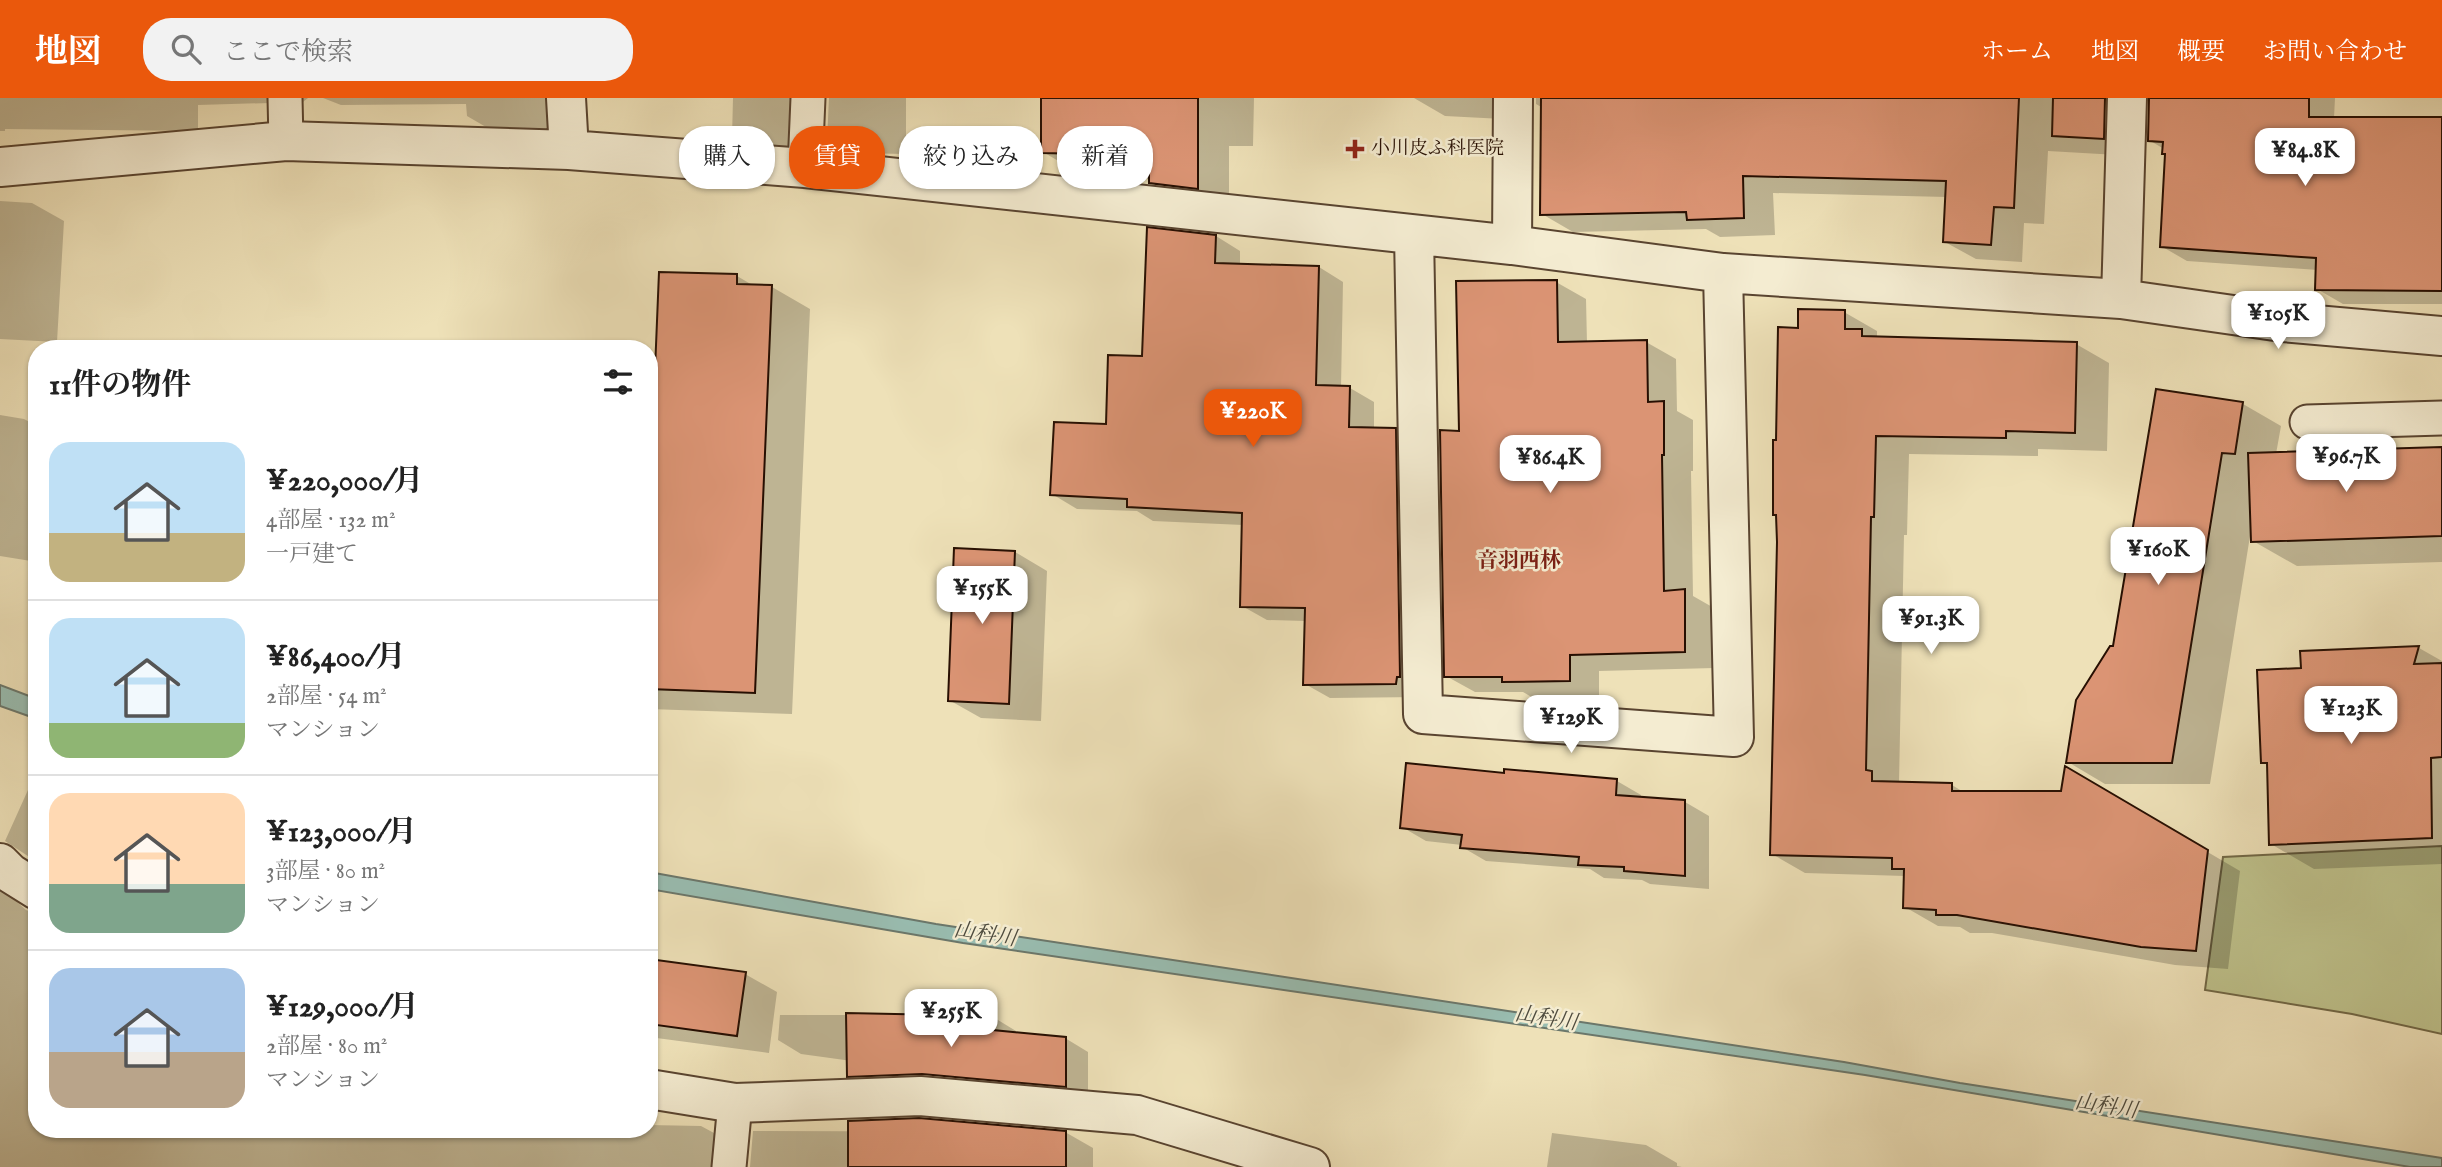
<!DOCTYPE html>
<html lang="ja">
<meta charset="utf-8">
<style>
body{margin:0;font-family:"IM FELL English","Noto Serif JP",serif;background:#f2f2f2;color:#222;height:100vh;display:flex;flex-direction:column;font-size:26px;white-space:nowrap}
*{box-sizing:border-box;margin:0}
p{font-size:23px;color:#767676}
.icon{flex:none;width:38px;height:38px;fill:none;stroke:currentColor;stroke-width:2;stroke-linecap:round;stroke-linejoin:round}
.map{position:relative;flex:1;overflow:hidden}
.details{position:absolute;left:28px;top:242px;width:630px;height:798px;display:flex;flex-direction:column;background:#fff;border-radius:28px;box-shadow:0 2px 5px #0004}
.details>*{flex:none}
.hud{position:absolute;left:679px;top:28px;width:665px;height:63px;display:flex;gap:14px}
.price{position:absolute;translate:-50% -60px;padding:0 16px;border-radius:14px;background:#fff;color:#222;font-size:23px;line-height:46px;filter:drop-shadow(0 2px 4px #0008)}
.price::after{content:'';position:absolute;left:50%;top:42px;width:21px;height:16px;margin-left:-10px;background:inherit;clip-path:polygon(0 0,100% 0,50% 100%)}
.price.selected{background:#ea580c;color:#fff}
ul{padding:0;list-style:none}
li{display:flex;align-items:center;gap:21px;height:175px;padding:0 21px}
li+li{border-top:2px solid #e0e0e0}
li span{display:grid;place-items:center;flex:none;width:196px;height:140px;border-radius:21px;color:#555}
li>.icon{margin-inline-start:auto}
span .icon{width:84px;height:84px;fill:#fffc;stroke-width:1}
li b{font-size:30px}
h2{display:flex;justify-content:space-between;align-items:center;height:84px;padding:0 21px;font-size:30px}
.chip{padding:0 24px;border-radius:28px;background:#fff;box-shadow:0 2px 5px #0004;font-size:24px;line-height:63px}
.chip.selected{background:#ea580c;color:#fff}
header{display:flex;align-items:center;gap:42px;box-sizing:border-box;height:98px;padding:0 35px;background:#ea580c;color:#fff}
header strong{font-size:33px}
nav{display:flex;gap:38px;margin-inline-start:auto;font-size:24px}
.search{width:490px;height:63px;background:#f2f2f2;display:flex;align-items:center;gap:18px;box-sizing:border-box;padding:0 24px;border-radius:28px;color:#767676;font-size:26px}
.map>svg:first-child{display:block}
.green{fill:#bec18b;stroke:#726846;stroke-width:2}
.water{fill:#99bdb1;stroke:#6b776b;stroke-width:2}
.shadow{fill:#0003}
.building{fill:#db9474;stroke:#270f02;stroke-width:2}
.lines{fill:none;stroke-linecap:round;stroke-linejoin:round}
.service-casing{stroke:#594430;stroke-width:37}
.minor-casing{stroke:#594430;stroke-width:42}
.service{stroke:#f4ecd1;stroke-width:33}
.minor{stroke:#f4ecd1;stroke-width:38}
.poi-dot{fill:#8f2418;stroke:#f4ecd1;stroke-width:2.5}
.labels{text-anchor:middle;dominant-baseline:central;stroke-width:5;stroke-linejoin:round;paint-order:stroke}
.poi-label{font-size:19px;fill:#270f02;stroke:#f4ecd1;text-anchor:start}
.neighbourhood-label{font-size:21px;font-weight:bold;fill:#7a1f14;stroke:#f4ecd1}
.water-label{font-size:21px;font-style:italic;fill:#4f4c3f;stroke:#f4ecd1}
</style>
<header>
<strong>地図</strong>
<div class="search"><svg class="icon" aria-label="search" viewBox="0 0 24 24"><circle cx="10" cy="10" r="6"/><path d="M15 15l6 6"/></svg>ここで検索</div>
<nav><a>ホーム</a><a>地図</a><a>概要</a><a>お問い合わせ</a></nav>
</header>
<div class="map">
<svg width="2442" height="1069" viewBox="0 0 2442 1069">
<rect width="100%" height="100%" fill="#eee1b8"/>
<filter id="stains"><feTurbulence type="fractalNoise" baseFrequency=".00286" numOctaves="4"/><feColorMatrix values="0 0 0 0 .2 0 0 0 0 .09 0 0 0 0 .02 0 0 0 .5 -.17"/></filter>
<radialGradient id="worn" r=".72"><stop offset=".6" stop-color="#630" stop-opacity="0"/><stop offset="1" stop-color="#630" stop-opacity=".3"/></radialGradient>
<path class="green" d="M 2442,748 L 2442,936 L 2352,916 L 2205,892 L 2223,759 Z"/>
<path class="water" d="M 0,587 L 37,601 L 37,621 L 0,608 Z
M 649,774 L 936,826 L 1844,964 L 1960,985 L 2442,1060 L 2442,1069 L 2410,1069 L 1865,977 L 963,845 L 649,791 Z"/>
<path class="shadow" d="M 0,0 L 308,0 L 303,4 L 198,7 L 198,33 L 5,31 L 5,33 L 0,33 Z
M 323,0 L 579,0 L 575,34 L 498,36 L 467,18 L 466,6 L 341,7 Z
M 733,0 L 818,0 L 810,54 L 755,53 L 732,40 Z
M 829,0 L 906,0 L 906,56 L 850,55 L 827,42 Z
M 1043,0 L 1254,0 L 1253,48 L 1229,48 L 1229,108 L 1182,102 L 1151,84 L 1137,73 L 1074,72 L 1043,54 Z
M 1414,0 L 1532,0 L 1522,22 L 1445,18 Z
M 1536,0 L 2126,0 L 2135,58 L 2048,53 L 2044,126 L 2024,125 L 2022,164 L 1976,161 L 1945,144 L 1947,99 L 1773,95 L 1775,137 L 1720,139 L 1706,131 L 1573,134 L 1542,116 L 1543,10 L 1536,6 Z
M 2151,0 L 2335,0 L 2334,20 L 2442,20 L 2442,206 L 2343,206 L 2317,191 L 2318,172 L 2187,163 L 2161,148 L 2166,57 L 2164,55 L 2164,51 L 2149,42 Z
M 0,103 L 32,105 L 64,123 L 57,244 L 0,241 Z
M 1216,138 L 1240,153 L 1240,167 L 1319,169 L 1343,184 L 1341,289 L 1350,290 L 1374,304 L 1374,331 L 1395,332 L 1420,346 L 1420,599 L 1330,600 L 1305,586 L 1306,523 L 1267,522 L 1242,508 L 1243,427 L 1153,423 L 1137,413 L 1077,411 L 1052,396 L 1108,328 L 1144,260 Z
M 737,178 L 754,188 L 772,189 L 810,211 L 792,616 L 649,611 L 649,485 Z
M 1556,184 L 1586,201 L 1587,245 L 1646,244 L 1676,261 L 1677,313 L 1693,322 L 1693,373 L 1691,373 L 1693,498 L 1714,510 L 1714,570 L 1599,573 L 1599,599 L 1533,600 L 1523,594 L 1475,594 L 1446,578 L 1461,335 Z
M 1844,214 L 1877,233 L 1877,240 L 2076,246 L 2109,265 L 2107,353 L 2038,351 L 2038,358 L 1909,356 L 1907,437 L 1904,437 L 1899,685 L 1952,687 L 1965,695 L 2063,695 L 2066,671 L 2240,773 L 2228,871 L 2175,867 L 1992,835 L 1970,835 L 1960,829 L 1938,828 L 1905,809 L 1905,778 L 1805,775 L 1772,756 L 1779,444 L 1778,344 L 1800,232 Z
M 2158,293 L 2243,306 L 2281,328 L 2276,356 L 2442,351 L 2442,464 L 2297,468 L 2253,443 L 2251,432 L 2210,686 L 2105,686 L 2068,664 L 2114,550 Z
M 0,317 L 24,321 L 37,328 L 37,464 L 0,458 Z
M 1015,454 L 1047,473 L 1041,623 L 981,620 L 949,602 Z
M 2419,550 L 2442,563 L 2442,766 L 2314,771 L 2271,746 L 2268,667 L 2263,664 L 2303,571 L 2302,555 Z
M 37,672 L 37,764 L 5,743 Z
M 1506,677 L 1617,683 L 1641,697 L 1641,700 L 1685,704 L 1709,718 L 1709,791 L 1650,786 L 1642,782 L 1604,780 L 1590,771 L 1486,763 L 1462,749 L 1462,747 L 1426,743 L 1402,729 Z
M 0,792 L 13,800 L 26,812 L 37,816 L 37,1031 L 649,1031 L 649,1027 L 701,1028 L 740,1049 L 738,1069 L 0,1069 Z
M 649,862 L 745,876 L 777,894 L 769,955 L 649,939 Z
M 780,917 L 924,917 L 929,919 L 993,919 L 1016,933 L 1016,936 L 1065,940 L 1088,954 L 1088,1001 L 985,992 L 961,978 L 801,956 L 778,942 Z
M 753,1033 L 1065,1034 L 1093,1050 L 1093,1069 L 750,1069 Z
M 1552,1035 L 1646,1047 L 1677,1065 L 1677,1068 L 1682,1069 L 1547,1069 Z"/>
<path class="building" d="M 1041,0 L 1198,0 L 1198,91 L 1149,85 L 1149,76 L 1135,76 L 1135,57 L 1041,55 Z
M 1541,0 L 2019,0 L 2014,110 L 1994,109 L 1991,147 L 1943,144 L 1946,83 L 1743,78 L 1744,120 L 1687,122 L 1686,114 L 1540,117 Z
M 2053,0 L 2105,0 L 2104,41 L 2052,38 Z
M 2149,0 L 2309,0 L 2309,19 L 2442,19 L 2442,193 L 2315,192 L 2316,160 L 2160,149 L 2165,56 L 2162,56 L 2163,44 L 2148,43 Z
M 1147,129 L 1216,137 L 1215,165 L 1319,168 L 1316,287 L 1350,288 L 1349,329 L 1396,330 L 1400,579 L 1397,579 L 1396,586 L 1303,587 L 1305,510 L 1240,509 L 1242,415 L 1127,409 L 1127,401 L 1050,397 L 1054,324 L 1106,326 L 1108,257 L 1142,258 Z
M 659,174 L 737,176 L 737,186 L 772,187 L 755,595 L 649,591 L 649,419 Z
M 1557,182 L 1558,244 L 1647,242 L 1648,304 L 1664,303 L 1664,357 L 1662,357 L 1664,493 L 1685,491 L 1685,554 L 1570,557 L 1570,583 L 1502,584 L 1502,579 L 1444,579 L 1440,332 L 1459,333 L 1456,183 Z
M 1798,211 L 1845,212 L 1845,231 L 1862,231 L 1862,238 L 2077,244 L 2075,335 L 2006,333 L 2006,340 L 1876,338 L 1874,419 L 1871,419 L 1866,672 L 1872,673 L 1872,683 L 1952,685 L 1952,693 L 2061,693 L 2065,668 L 2208,752 L 2196,853 L 2141,849 L 1957,817 L 1936,817 L 1936,812 L 1903,810 L 1904,771 L 1892,771 L 1892,760 L 1770,757 L 1777,444 L 1776,417 L 1773,417 L 1773,342 L 1776,342 L 1778,229 L 1798,230 Z
M 2156,291 L 2243,304 L 2235,356 L 2222,355 L 2172,665 L 2066,665 L 2076,602 L 2110,548 L 2113,548 Z
M 2442,349 L 2442,438 L 2251,444 L 2248,355 Z
M 954,450 L 1015,453 L 1009,606 L 948,603 Z
M 2419,548 L 2414,566 L 2442,565 L 2442,659 L 2431,660 L 2432,740 L 2269,747 L 2267,665 L 2261,665 L 2257,572 L 2301,570 L 2300,553 Z
M 1406,665 L 1504,675 L 1504,671 L 1617,681 L 1616,697 L 1685,702 L 1685,778 L 1624,773 L 1624,769 L 1578,767 L 1579,759 L 1460,750 L 1462,737 L 1400,730 Z
M 649,861 L 746,874 L 737,938 L 649,926 Z
M 846,915 L 993,918 L 993,932 L 1066,939 L 1066,989 L 922,976 L 847,979 Z
M 919,1020 L 1066,1033 L 1066,1069 L 848,1069 L 848,1023 Z"/>
<g class="lines">
<g class="service-casing">
<path id="service" d="M 285,0 L 286,43
M 805,70 L 808,0
M 2307,324 L 2442,320
M 729,1069 L 735,1005"/>
</g>
<g class="minor-casing">
<path id="minor" d="M 566,0 L 569,52
M 0,69 L 286,43 L 569,52 L 805,70 L 1512,147 L 1723,175 L 2121,201 L 2127,0
M 1414,137 L 1423,616 L 1734,639 L 1723,175
M 1512,147 L 1513,0
M 2121,201 L 2282,224 L 2442,238
M 0,765 L 10,775 L 37,792
M 649,991 L 735,1005 L 920,998 L 1137,1017 L 1310,1069"/>
</g>
<use href="#service" class="service"/>
<use href="#minor" class="minor"/>
</g>
<path class="poi-dot" d="M1351.5 40.5h7v7h7v7h-7v7h-7v-7h-7v-7h7z"/>
<g class="labels">
<g class="poi-label">
<text x="1371" y="51">小川皮ふ科医院</text>
</g>
<g class="neighbourhood-label">
<text x="1519" y="463">音羽西林</text>
</g>
<g class="water-label">
<text transform="translate(985 837) rotate(9)">山科川</text>
<text transform="translate(1546 921) rotate(9)">山科川</text>
<text transform="translate(2106 1009) rotate(9)">山科川</text>
</g>
</g>
<rect width="100%" height="100%" filter="url(#stains)"/>
<rect width="100%" height="100%" fill="url(#worn)"/>
</svg>
<b class="price" style="left:2305px;top:90px">¥84.8K</b>
<b class="price" style="left:2278px;top:253px">¥105K</b>
<b class="price selected" style="left:1253px;top:351px">¥220K</b>
<b class="price" style="left:2346px;top:396px">¥96.7K</b>
<b class="price" style="left:1550px;top:397px">¥86.4K</b>
<b class="price" style="left:2158px;top:489px">¥160K</b>
<b class="price" style="left:982px;top:528px">¥155K</b>
<b class="price" style="left:1931px;top:558px">¥91.3K</b>
<b class="price" style="left:2351px;top:648px">¥123K</b>
<b class="price" style="left:1571px;top:657px">¥129K</b>
<b class="price" style="left:951px;top:951px">¥255K</b>
<div class="hud">
<a class="chip">購入</a>
<a class="chip selected">賃貸</a>
<a class="chip">絞り込み</a>
<a class="chip">新着</a>
</div>
<section class="details">
<h2>11件の物件<svg class="icon" aria-label="filters" viewBox="0 0 24 24"><path d="M4 7h16M4 17h16"/><circle cx="9" cy="7" r="2"/><circle cx="15" cy="17" r="2"/></svg></h2>
<ul>
<li><span style="background:linear-gradient(#bfe0f5 65%,#c2b280 0)"><svg class="icon" aria-label="home" viewBox="0 0 24 24"><path d="M3 11l9-7 9 7M6 9v11h12V9"/></svg></span><div><b>¥220,000/月</b><p>4部屋 · 132 m²</p><p>一戸建て</p></div></li>
<li><span style="background:linear-gradient(#bfe0f5 75%,#8fb573 0)"><svg class="icon" aria-label="home" viewBox="0 0 24 24"><path d="M3 11l9-7 9 7M6 9v11h12V9"/></svg></span><div><b>¥86,400/月</b><p>2部屋 · 54 m²</p><p>マンション</p></div></li>
<li><span style="background:linear-gradient(#ffd9b3 65%,#7fa58c 0)"><svg class="icon" aria-label="home" viewBox="0 0 24 24"><path d="M3 11l9-7 9 7M6 9v11h12V9"/></svg></span><div><b>¥123,000/月</b><p>3部屋 · 80 m²</p><p>マンション</p></div></li>
<li><span style="background:linear-gradient(#a9c7e8 60%,#b9a48a 0)"><svg class="icon" aria-label="home" viewBox="0 0 24 24"><path d="M3 11l9-7 9 7M6 9v11h12V9"/></svg></span><div><b>¥129,000/月</b><p>2部屋 · 80 m²</p><p>マンション</p></div></li>
</ul>
</section>
</div>
